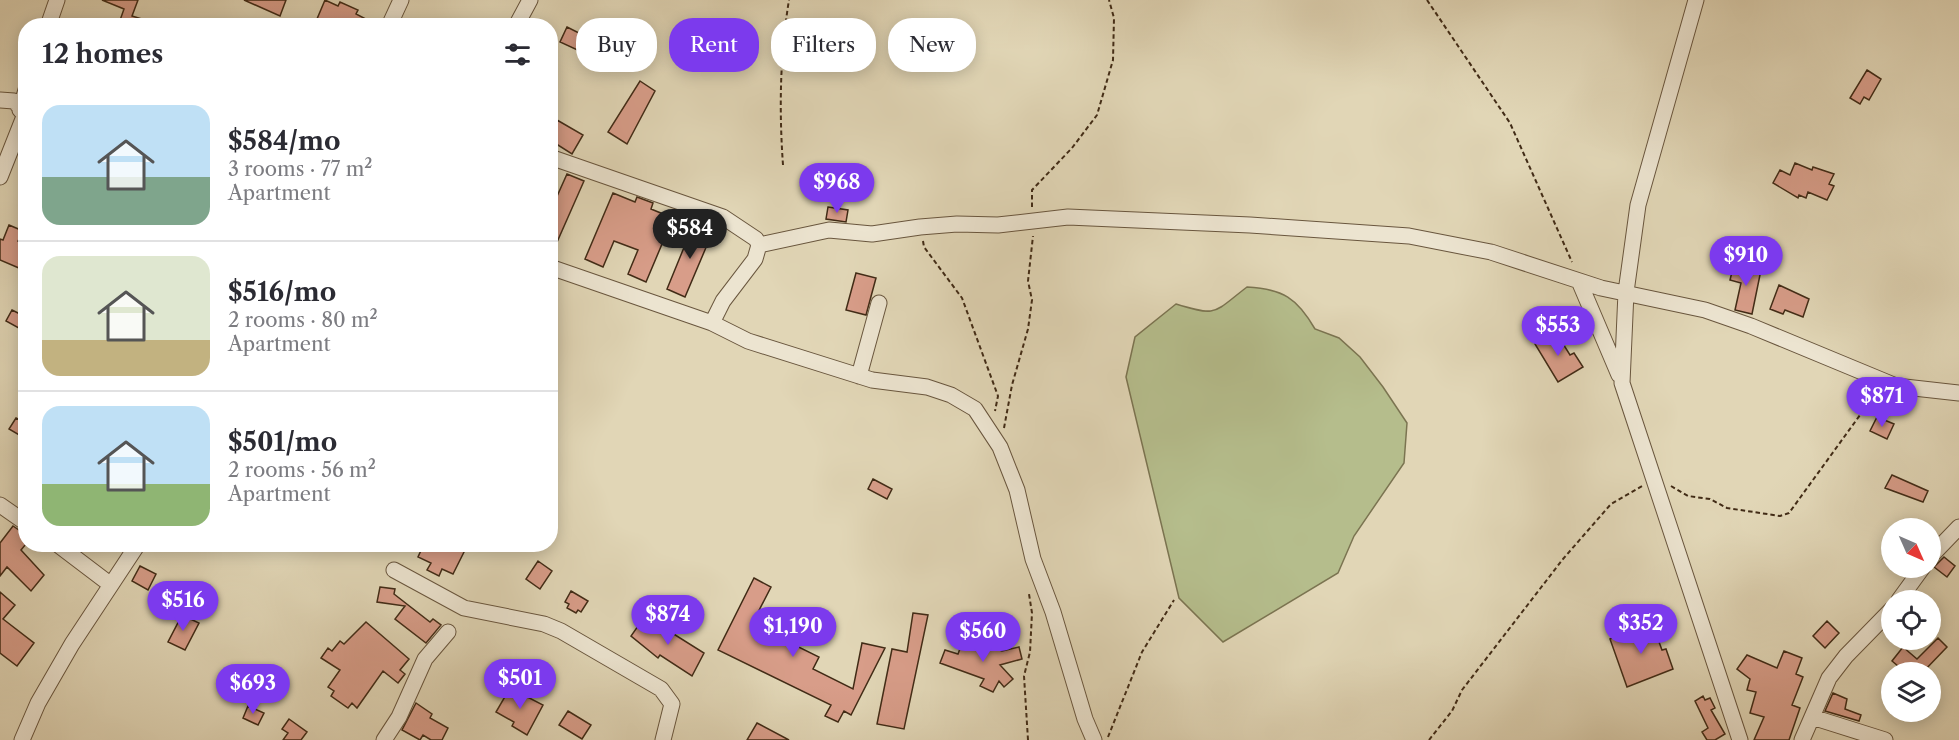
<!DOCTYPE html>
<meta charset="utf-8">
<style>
body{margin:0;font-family:"Libre Caslon Text",serif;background:#f7f7f7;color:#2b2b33;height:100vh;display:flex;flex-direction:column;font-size:22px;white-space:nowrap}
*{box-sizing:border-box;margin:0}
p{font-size:20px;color:#7c7c81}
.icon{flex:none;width:33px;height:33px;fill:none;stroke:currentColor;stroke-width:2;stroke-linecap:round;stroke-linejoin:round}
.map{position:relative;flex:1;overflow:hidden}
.details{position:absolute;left:18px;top:18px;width:540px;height:534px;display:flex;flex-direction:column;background:#fff;border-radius:24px;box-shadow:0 3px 15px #0003}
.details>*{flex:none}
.hud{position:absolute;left:576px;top:18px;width:570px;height:54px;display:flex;gap:12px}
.needle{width:39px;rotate:135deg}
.controls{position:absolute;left:1881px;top:518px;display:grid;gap:12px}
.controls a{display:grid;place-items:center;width:60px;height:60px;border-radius:50%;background:#fff;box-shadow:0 3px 15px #0003;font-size:30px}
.price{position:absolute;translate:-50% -51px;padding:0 14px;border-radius:21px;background:#7c3aed;color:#fff;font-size:20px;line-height:39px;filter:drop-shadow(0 2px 3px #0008)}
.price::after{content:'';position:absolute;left:50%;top:36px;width:18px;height:14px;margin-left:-9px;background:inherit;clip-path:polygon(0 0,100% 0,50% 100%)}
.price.current{background:#222;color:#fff}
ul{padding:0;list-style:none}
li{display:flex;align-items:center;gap:18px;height:150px;padding:0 24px}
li+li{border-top:2px solid #e1e1e2}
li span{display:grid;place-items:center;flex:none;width:168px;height:120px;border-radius:18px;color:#555}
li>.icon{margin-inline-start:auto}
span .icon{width:72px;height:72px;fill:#fffc;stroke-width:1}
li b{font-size:26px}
h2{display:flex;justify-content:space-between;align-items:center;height:72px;padding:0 24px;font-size:26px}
.pill{padding:0 21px;border-radius:24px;background:#fff;box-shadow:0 3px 15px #0003;font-size:21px;line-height:54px}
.pill.current{background:#7c3aed;color:#fff}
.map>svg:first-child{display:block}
.green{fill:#b5bd8c;stroke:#7b7451;stroke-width:1.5}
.building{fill:#d89d89;stroke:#412b16;stroke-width:1.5}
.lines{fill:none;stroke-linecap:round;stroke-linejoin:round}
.minor-casing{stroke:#69563e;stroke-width:17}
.path{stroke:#412b16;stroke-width:2;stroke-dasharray:4.5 3;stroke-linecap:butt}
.minor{stroke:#ece4d0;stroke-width:15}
</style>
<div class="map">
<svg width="1959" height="740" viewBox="0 0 1959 740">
<rect width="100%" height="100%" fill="#e1d6b6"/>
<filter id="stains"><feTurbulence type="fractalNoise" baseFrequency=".00333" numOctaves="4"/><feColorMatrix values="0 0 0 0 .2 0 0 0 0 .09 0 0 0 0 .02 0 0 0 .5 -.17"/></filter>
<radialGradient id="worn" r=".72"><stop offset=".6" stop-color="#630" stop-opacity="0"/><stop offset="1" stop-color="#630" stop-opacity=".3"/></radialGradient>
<path class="green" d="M 1247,287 C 1283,289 1297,298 1315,329 L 1339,338 L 1360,357 L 1383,387 L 1407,423 L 1404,463 L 1354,536 L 1338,573 L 1223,642 L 1179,598 L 1126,377 L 1135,337 L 1176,304 C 1218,317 1213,313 1247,287 Z"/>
<path class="building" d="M 102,0 L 138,0 L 132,16 L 155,23 L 155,26 L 118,26 L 124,9 Z
M 244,0 L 286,0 L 280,16 Z
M 325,0 L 338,6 L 340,2 L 358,10 L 356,14 L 379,26 L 332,26 L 317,19 Z
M 567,27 L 591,39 L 584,53 L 560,42 Z
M 1867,70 L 1881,79 L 1869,100 L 1864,97 L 1860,104 L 1850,98 Z
M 640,81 L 655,91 L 627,144 L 608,132 Z
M 557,120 L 583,135 L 572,154 L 550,140 L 550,131 Z
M 1795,163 L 1812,170 L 1813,167 L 1834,174 L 1829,184 L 1834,186 L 1827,200 L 1808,192 L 1806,198 L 1799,195 L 1798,198 L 1773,183 L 1780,170 L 1790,175 Z
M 567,174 L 584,181 L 550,258 L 550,212 Z
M 613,193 L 635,202 L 637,197 L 653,203 L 651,209 L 673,218 L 646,282 L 628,274 L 638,250 L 614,241 L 603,267 L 585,259 Z
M 828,207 L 848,210 L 846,222 L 826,219 Z
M 694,223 L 713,231 L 685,297 L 667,289 Z
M 9,225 L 23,231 L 18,241 L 26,244 L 26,271 L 0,260 L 0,239 L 3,240 Z
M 1734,264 L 1761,270 L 1752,314 L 1735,310 L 1741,283 L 1730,280 Z
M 856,273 L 876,278 L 866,315 L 846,310 Z
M 1779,285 L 1809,299 L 1803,317 L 1785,310 L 1783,314 L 1770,309 Z
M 12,310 L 26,317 L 26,332 L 6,321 Z
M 1555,331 L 1570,355 L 1574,353 L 1583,367 L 1558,382 L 1535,344 Z
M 1877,417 L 1894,424 L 1887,439 L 1870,431 Z
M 16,418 L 26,423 L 26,439 L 9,429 Z
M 1892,475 L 1928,491 L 1923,502 L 1885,488 Z
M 873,479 L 892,489 L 887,499 L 868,489 Z
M 13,526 L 26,535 L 26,544 L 21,550 L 44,575 L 31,591 L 7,567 L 0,576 L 0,543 Z
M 424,544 L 468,544 L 453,574 L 442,569 L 439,576 L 427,570 L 431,563 L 418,557 Z
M 1944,557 L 1955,566 L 1947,577 L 1934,567 Z
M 538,561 L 552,571 L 540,589 L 526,579 Z
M 140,566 L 156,574 L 148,590 L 132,581 Z
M 754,578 L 771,587 L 752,624 L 819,657 L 813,669 L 853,689 L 862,643 L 885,648 L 851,715 L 844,711 L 838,722 L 825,716 L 831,705 L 718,650 Z
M 380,587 L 395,589 L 394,594 L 430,622 L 433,619 L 441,625 L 426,643 L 395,619 L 405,606 L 377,602 Z
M 571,591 L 588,601 L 581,612 L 578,610 L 576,613 L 567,608 L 569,604 L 565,602 Z
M 0,592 L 15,605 L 3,619 L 34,643 L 17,666 L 0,653 Z
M 177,595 L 192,602 L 187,615 L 171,607 Z
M 913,613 L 928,615 L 904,729 L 877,724 L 892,649 L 907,652 Z
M 182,615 L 199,623 L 185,650 L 168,642 Z
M 645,616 L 704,653 L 692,676 L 660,655 L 658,658 L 631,636 Z
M 1827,621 L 1839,633 L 1825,648 L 1813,636 Z
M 366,622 L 409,659 L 400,670 L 405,674 L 398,683 L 383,671 L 357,708 L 352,703 L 348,708 L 331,696 L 334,691 L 328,687 L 340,670 L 321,658 L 328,648 L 332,651 L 340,641 L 344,644 Z
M 1652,623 L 1662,650 L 1666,649 L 1673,669 L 1627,687 L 1610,639 Z
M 964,638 L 1002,651 L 1019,647 L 1022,659 L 1000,665 L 1013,679 L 1004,687 L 999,681 L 993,692 L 980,686 L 984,679 L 940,663 L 945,650 L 958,654 Z
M 1938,638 L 1947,647 L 1923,672 L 1905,672 L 1892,661 L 1903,647 L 1917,659 Z
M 1784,651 L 1802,658 L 1796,674 L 1803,677 L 1792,705 L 1800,708 L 1789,740 L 1754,740 L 1764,717 L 1750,713 L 1756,692 L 1747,690 L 1750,679 L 1737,669 L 1747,655 L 1777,668 Z
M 510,688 L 543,705 L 527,735 L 512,726 L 514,722 L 496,712 Z
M 1833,693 L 1847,699 L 1845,709 L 1861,715 L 1859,721 L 1825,711 Z
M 1703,696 L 1705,700 L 1710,698 L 1715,708 L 1711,710 L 1725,734 L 1715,740 L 1707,740 L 1702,732 L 1708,728 L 1695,701 Z
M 416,703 L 432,714 L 430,718 L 448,728 L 442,740 L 431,740 L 423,735 L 420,740 L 402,730 Z
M 248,706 L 264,713 L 258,725 L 243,718 Z
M 568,711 L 591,725 L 582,739 L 559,725 Z
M 289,719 L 307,732 L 301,740 L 283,740 L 288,733 L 282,729 Z
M 757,723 L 789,740 L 747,740 Z"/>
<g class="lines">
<g class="minor-casing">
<path id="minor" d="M 1696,0 L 1638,205 L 1626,292 L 1622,383 L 1740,740
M 48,26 L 57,0
M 389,26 L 401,0
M 516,26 L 530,0
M 0,100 L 14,101 L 26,114
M 20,110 L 26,90
M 550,157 L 723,217 L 756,239 L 759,245 L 755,259 L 723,301 L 712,323
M 0,177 L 25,114
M 759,245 L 829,230 L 872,234 L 920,227 L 957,224 L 998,225 L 1068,217 L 1250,225 L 1409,236 L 1491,252 L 1601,288 L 1705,310 L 1751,326 L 1896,386 L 1959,393
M 550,267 L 712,323 L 748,341 L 872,380 L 927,387 L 951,395 L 975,409 L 1000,447 L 1017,490 L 1033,559 L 1053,612 L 1085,719 L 1094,740
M 1579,281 L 1619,375
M 859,376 L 879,303
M 0,505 L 26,523
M 57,544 L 111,585
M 1930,557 L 1959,527
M 394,570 L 464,608 L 544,624 L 561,631 L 661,689 L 672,704 L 663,740
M 1899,600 L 1923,567
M 1812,717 L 1885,740
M 22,740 L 38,703 L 72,644 L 138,544
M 384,740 L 399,717 L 425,659 L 448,632
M 1802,740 L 1829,678 L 1846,656 L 1892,609"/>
</g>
<path class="path" d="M 1427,0 L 1510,123 L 1572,262
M 783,165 C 779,109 780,55 789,0
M 1032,207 L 1032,190 L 1072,148 L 1097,115 L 1113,60 L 1114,18 L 1109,0
M 923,241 L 924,247 L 962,298 L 998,396 L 995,411
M 1004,428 L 1012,385 L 1028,329 L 1032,300 L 1028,281 L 1033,236
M 1671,486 L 1688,496 L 1710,499 L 1727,508 L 1780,516 L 1789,513 L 1876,393
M 1108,737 L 1142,652 L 1174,600
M 1028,740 L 1024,676 L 1030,652 L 1032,613 L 1029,594
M 1429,740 L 1452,711 L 1462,690 L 1563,559 L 1611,504 L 1642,486"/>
<use href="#minor" class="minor"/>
</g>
<rect width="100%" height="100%" filter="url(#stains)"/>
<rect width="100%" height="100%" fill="url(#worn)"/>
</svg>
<div class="controls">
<a><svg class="needle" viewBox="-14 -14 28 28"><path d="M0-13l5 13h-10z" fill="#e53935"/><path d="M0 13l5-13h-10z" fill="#7c7c81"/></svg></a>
<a><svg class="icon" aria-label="locate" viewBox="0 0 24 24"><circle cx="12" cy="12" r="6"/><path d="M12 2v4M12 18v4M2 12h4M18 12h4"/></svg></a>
<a><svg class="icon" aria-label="layers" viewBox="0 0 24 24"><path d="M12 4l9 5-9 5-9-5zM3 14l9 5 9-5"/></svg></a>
</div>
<b class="price" style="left:837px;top:214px">$968</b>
<b class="price current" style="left:690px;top:260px">$584</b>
<b class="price" style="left:1746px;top:287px">$910</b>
<b class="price" style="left:1558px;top:357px">$553</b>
<b class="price" style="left:1882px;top:428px">$871</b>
<b class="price" style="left:183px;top:632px">$516</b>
<b class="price" style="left:668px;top:646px">$874</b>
<b class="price" style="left:1641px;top:655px">$352</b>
<b class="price" style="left:793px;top:658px">$1,190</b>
<b class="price" style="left:983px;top:663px">$560</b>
<b class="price" style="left:520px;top:710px">$501</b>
<b class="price" style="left:253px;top:715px">$693</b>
<div class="hud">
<a class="pill">Buy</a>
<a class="pill current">Rent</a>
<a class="pill">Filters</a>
<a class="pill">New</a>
</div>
<section class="details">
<h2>12 homes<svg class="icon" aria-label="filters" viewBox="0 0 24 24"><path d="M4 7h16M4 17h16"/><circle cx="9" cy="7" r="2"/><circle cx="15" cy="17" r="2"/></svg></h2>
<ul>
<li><span style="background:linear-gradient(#bfe0f5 60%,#7fa58c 0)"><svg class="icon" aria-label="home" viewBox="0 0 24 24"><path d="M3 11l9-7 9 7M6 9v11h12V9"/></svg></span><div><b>$584/mo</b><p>3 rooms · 77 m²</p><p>Apartment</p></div></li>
<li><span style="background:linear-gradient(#dfe7d0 70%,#c2b280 0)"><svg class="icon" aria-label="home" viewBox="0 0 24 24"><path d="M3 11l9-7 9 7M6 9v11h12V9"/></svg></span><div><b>$516/mo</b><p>2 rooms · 80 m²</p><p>Apartment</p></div></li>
<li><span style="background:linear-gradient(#bfe0f5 65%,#8fb573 0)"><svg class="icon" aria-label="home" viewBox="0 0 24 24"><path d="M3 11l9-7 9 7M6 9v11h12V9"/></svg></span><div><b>$501/mo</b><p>2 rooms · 56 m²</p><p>Apartment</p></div></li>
</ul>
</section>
</div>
